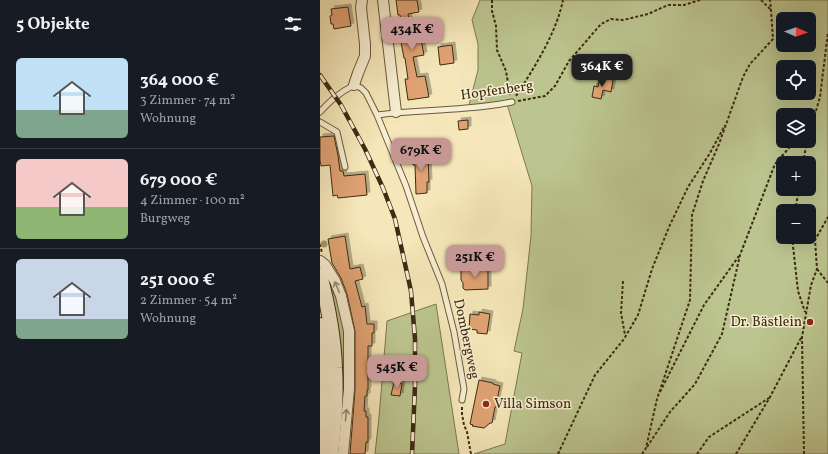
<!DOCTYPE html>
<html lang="de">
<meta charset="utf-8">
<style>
body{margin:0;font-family:Vollkorn,serif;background:#242831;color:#f1f3f6;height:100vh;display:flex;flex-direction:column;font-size:15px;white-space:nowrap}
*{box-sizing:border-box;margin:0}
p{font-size:13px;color:#9ea1a6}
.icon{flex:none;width:22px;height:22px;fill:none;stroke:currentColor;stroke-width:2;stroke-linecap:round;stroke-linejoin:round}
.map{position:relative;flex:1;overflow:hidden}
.drawer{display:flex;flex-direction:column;background:#171b24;width:320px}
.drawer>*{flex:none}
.needle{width:26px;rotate:92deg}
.controls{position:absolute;left:456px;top:12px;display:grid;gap:8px}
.controls a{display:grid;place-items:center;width:40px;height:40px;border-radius:6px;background:#171b24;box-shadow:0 4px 16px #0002;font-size:20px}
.price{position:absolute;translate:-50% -34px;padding:0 9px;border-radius:8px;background:#c59692;color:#111;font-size:13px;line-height:26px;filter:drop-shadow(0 1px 2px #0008)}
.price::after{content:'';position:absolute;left:50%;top:24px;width:12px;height:9px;margin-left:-6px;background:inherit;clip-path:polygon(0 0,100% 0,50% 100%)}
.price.current{background:#222;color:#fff}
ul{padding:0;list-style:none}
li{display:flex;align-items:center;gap:12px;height:100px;padding:0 16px}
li+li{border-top:1px solid #363941}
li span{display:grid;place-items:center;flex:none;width:112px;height:80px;border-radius:6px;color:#555}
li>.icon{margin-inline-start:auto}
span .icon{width:48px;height:48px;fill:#fffc;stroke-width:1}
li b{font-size:17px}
h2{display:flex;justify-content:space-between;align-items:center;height:48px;padding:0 16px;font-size:17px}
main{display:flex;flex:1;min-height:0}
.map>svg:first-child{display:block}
.green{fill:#bcc58f;stroke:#7c7850;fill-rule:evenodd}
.building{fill:#e0a273;stroke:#3d2b12;filter:url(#shadow)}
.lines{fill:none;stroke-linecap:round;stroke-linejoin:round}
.lane-casing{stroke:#6b5a3c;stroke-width:7}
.street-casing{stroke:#6b5a3c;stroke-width:12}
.secondary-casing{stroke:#3d2b12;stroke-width:16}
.path{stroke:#3d2b12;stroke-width:2;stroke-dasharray:3 2;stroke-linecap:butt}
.lane{stroke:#f8efd2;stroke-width:5}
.street{stroke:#f8efd2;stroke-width:10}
.secondary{stroke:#f8efd2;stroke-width:14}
.rail-casing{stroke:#3d2b12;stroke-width:4.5}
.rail{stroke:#f8efd2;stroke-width:3;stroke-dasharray:9;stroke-linecap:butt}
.tree{fill:#a1956e}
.oneway{stroke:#9a8d72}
.poi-dot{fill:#8f2418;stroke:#f8efd2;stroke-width:1.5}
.labels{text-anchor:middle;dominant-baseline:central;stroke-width:3;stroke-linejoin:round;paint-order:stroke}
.street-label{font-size:14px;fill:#3d2b12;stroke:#f8efd2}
.poi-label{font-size:14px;fill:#3d2b12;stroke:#f8efd2;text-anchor:end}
</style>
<main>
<section class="drawer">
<h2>5 Objekte<svg class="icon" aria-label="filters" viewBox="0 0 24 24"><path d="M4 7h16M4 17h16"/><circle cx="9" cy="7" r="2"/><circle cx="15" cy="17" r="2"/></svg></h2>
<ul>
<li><span style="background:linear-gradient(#bfe0f5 65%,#7fa58c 0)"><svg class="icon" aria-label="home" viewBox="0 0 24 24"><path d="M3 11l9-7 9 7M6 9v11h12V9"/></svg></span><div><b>364 000 €</b><p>3 Zimmer · 74 m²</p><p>Wohnung</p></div></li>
<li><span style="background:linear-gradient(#f6c9c9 60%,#8fb573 0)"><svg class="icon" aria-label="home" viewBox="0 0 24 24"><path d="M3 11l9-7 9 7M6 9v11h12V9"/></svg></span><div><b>679 000 €</b><p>4 Zimmer · 100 m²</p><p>Burgweg</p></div></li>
<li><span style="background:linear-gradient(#c9d6e8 75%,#7fa58c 0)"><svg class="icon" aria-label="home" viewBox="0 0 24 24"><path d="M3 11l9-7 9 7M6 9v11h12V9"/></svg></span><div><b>251 000 €</b><p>2 Zimmer · 54 m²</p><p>Wohnung</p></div></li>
</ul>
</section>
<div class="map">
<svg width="508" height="454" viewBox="0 0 508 454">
<defs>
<filter id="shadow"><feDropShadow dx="3" dy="-3" stdDeviation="0" flood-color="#0004"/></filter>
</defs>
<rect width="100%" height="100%" fill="#f5e7b9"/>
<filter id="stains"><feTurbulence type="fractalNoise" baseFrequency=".005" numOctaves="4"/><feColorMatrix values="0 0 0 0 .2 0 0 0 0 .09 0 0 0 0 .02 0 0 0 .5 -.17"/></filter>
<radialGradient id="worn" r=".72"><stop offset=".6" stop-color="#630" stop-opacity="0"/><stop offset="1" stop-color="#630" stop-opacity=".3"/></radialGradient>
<path class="green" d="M 160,0 L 508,0 L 508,454 L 154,454 L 185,444 L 202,353 L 194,351 L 203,309 L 211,236 L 212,186 L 186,101 L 166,105 L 149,105 L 158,70 L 158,44 L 152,20 ZM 463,19 L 489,19 L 489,45 L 463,45 ZM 463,67 L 489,67 L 489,93 L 463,93 ZM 463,115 L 489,115 L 489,141 L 463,141 ZM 463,163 L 489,163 L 489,189 L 463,189 ZM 463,211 L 489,211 L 489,237 L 463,237 Z
M 8,285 C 36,316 22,413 19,454 L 17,454 Z
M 116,304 L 139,454 L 55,454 L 59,417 L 67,321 Z"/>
<path class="building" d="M 76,0 L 97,0 L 99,12 L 88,14 L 92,35 L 100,34 L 104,55 L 93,57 L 97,77 L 105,76 L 109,97 L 88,100 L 85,79 L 88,79 L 85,58 L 84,58 L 80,37 L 84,36 L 80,15 L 78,15 Z
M 28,7 L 31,26 L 14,29 L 13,24 L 11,24 L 10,16 L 12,15 L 11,9 Z
M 132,45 L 134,63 L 120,65 L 118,47 Z
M 280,77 L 293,80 L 291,92 L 283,90 L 281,99 L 272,97 L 274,86 L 278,87 Z
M 148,120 L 148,129 L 139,130 L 138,121 Z
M 14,136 L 18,156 L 20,171 L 23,171 L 24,176 L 45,174 L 47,195 L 18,198 L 17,195 L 13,196 L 10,165 L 1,166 L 0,160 L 0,137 Z
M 108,154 L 109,182 L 107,182 L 107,193 L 96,194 L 95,165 L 93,165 L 93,163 L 87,161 L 93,157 L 93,155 Z
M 25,236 L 30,269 L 40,267 L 43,279 L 35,281 L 42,307 L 45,306 L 47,324 L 54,324 L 54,333 L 52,333 L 52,346 L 48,346 L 48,390 L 47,390 L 47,396 L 45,396 L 44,411 L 46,411 L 46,417 L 48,417 L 48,442 L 46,442 L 45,454 L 30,454 L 35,390 L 35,331 L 27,294 L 21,278 L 12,263 L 8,239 Z
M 150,267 L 160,267 L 160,270 L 168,270 L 168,289 L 145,290 L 143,288 L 143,283 L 141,280 L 141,270 L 150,270 Z
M 159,312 L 170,314 L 167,334 L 157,333 L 157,330 L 149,329 L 150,314 L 159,315 Z
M 159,380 L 173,383 L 173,384 L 180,386 L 177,400 L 179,402 L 178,406 L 175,407 L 172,423 L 170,423 L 164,428 L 152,426 L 153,425 L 150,424 Z
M 74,382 L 82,384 L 80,396 L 71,395 Z"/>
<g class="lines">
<g class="lane-casing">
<path id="lane" d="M 0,112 C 11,100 19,93 34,85 L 41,88 L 46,93 L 57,115 L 86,186 L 103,237 L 122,284 L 134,332 L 144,389 L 142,400
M 57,115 C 86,111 116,111 146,108 C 161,107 176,105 192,102
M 0,122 L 17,132 L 25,167"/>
</g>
<g class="street-casing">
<path id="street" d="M 63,0 L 76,112
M 34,85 L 38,73 L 45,56 L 45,44 L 41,8 L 42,0
M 0,261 L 5,265 L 15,281 L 21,296 L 29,331 L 29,389 L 23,454"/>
</g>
<g class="secondary-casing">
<path id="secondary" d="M 0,275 C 8,305 14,337 15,368 C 17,397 14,426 11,454
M 0,325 C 7,367 4,408 0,450"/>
</g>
<path class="path" d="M 172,0 L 172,11 L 176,26 L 177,50 L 186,71 L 190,95
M 441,0 L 450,9
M 196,96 C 214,68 236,34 243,0
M 198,101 L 225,96 L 235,86 L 249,61 L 281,24 L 291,19 L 303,20 L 328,14 L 348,5 L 364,5 L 380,0
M 489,125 L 493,121
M 489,135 L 500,97 L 508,32
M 483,163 L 487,141
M 475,211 L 479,189
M 472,237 L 478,291 L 485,312
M 0,244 L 2,253
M 497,269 L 508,283
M 303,281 L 301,313 L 305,335
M 340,392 L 384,305 L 419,256
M 142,407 L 142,414 L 144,425 L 147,432 L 151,454
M 327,447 L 350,412 L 375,384 L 402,334 L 420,255 L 455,164 L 475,141
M 238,454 L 275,375 L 304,339 L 318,315 L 332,269 L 349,227 L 368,187 L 390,153 L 405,125
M 322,454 L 326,448 L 337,399 L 370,300 L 372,215 L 383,181 L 399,144 L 423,77 L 430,64 L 453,39 L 451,10 L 450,0
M 377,454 L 389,437 L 449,398
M 416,454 L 450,397 L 481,338
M 484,454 L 482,337 L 491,285 L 497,269 L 495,240 L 508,217"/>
<use href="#lane" class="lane"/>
<use href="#street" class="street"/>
<use href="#secondary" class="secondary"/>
<g class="rail-casing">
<path id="rail" d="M 0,75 L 21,105 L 45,149 L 63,188 L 75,219 L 91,291 L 95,339 L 95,386 L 92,454"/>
</g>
<use href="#rail" class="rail"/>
</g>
<circle class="tree" cx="4" cy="244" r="3.5"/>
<defs><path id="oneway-shaft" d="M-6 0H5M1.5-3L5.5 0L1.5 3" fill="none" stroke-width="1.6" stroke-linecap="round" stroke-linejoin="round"/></defs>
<g class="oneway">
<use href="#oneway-shaft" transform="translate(17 287) rotate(-113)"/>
<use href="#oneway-shaft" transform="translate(26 415) rotate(-85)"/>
</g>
<g class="poi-dot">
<circle cx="490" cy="322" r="4"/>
<circle cx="166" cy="404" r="4"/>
</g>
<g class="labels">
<g class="street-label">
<text transform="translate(177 91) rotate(-8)">Hopfenberg</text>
<text transform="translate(146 339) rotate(78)">Dombergweg</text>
</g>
<g class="poi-label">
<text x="482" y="322">Dr. Bästlein</text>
<text x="174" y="404" text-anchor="start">Villa Simson</text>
</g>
</g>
<rect width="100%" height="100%" filter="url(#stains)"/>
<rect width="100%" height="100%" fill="url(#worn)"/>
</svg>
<div class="controls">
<a><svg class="needle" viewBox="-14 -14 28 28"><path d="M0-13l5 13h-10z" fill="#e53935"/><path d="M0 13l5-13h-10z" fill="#9ea1a6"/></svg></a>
<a><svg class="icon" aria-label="locate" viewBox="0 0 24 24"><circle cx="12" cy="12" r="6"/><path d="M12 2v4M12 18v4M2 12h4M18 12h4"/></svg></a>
<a><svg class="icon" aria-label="layers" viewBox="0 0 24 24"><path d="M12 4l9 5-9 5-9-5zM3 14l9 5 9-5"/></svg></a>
<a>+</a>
<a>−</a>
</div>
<b class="price" style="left:92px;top:51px">434K €</b>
<b class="price current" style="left:282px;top:88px">364K €</b>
<b class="price" style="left:101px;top:172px">679K €</b>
<b class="price" style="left:155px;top:279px">251K €</b>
<b class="price" style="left:77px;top:389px">545K €</b>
</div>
</main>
